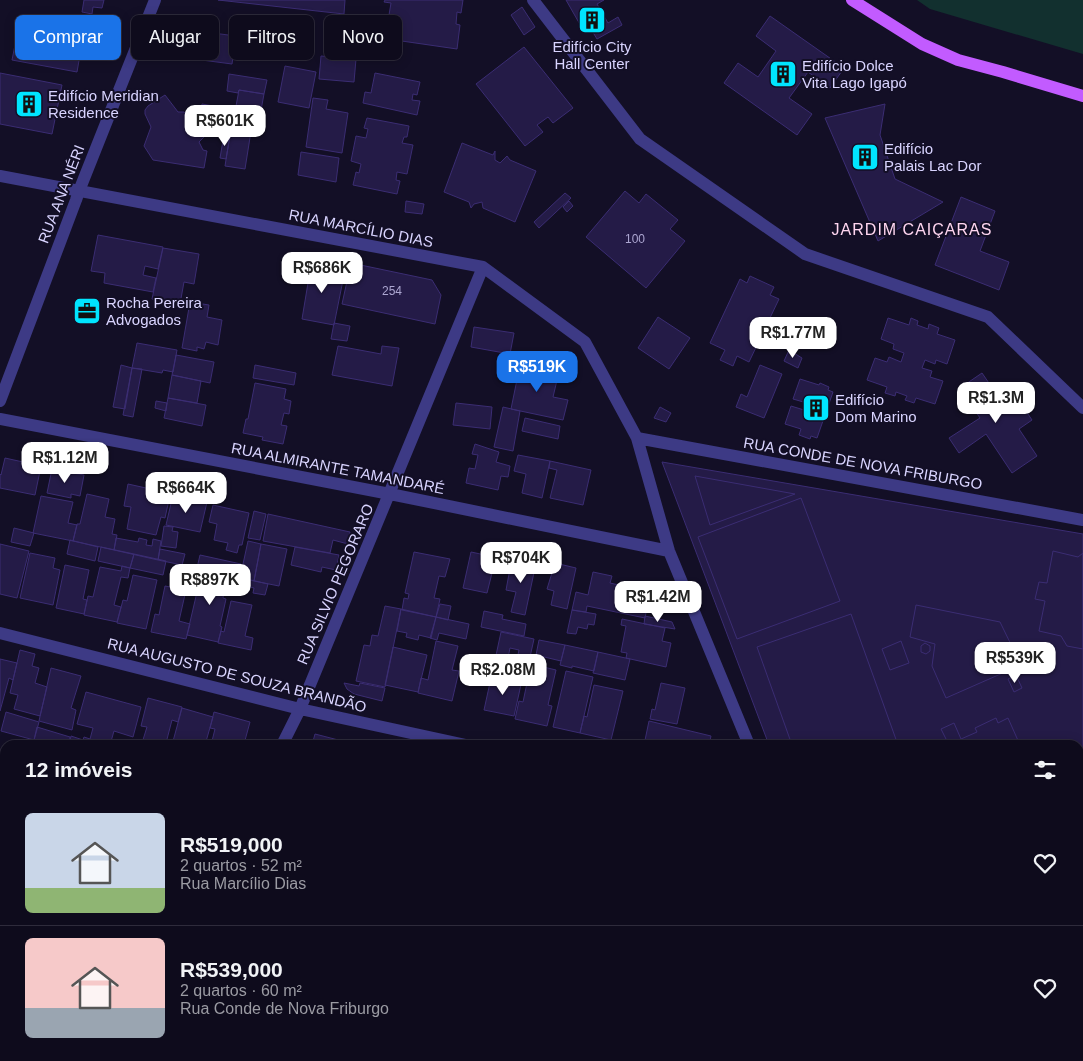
<!DOCTYPE html>
<html lang="pt">
<meta charset="utf-8">
<style>
body{margin:0;font-family:Arial,sans-serif;background:#1c1929;color:#f1f3f6;height:100vh;display:flex;flex-direction:column;font-size:19px;white-space:nowrap}
*{box-sizing:border-box;margin:0}
p{font-size:16px;color:#9b9ba3}
.icon{flex:none;width:28px;height:28px;fill:none;stroke:currentColor;stroke-width:2;stroke-linecap:round;stroke-linejoin:round}
.map{position:relative;flex:1;overflow:hidden}
.drawer{position:absolute;left:0px;top:740px;width:1084px;height:321px;display:flex;flex-direction:column;background:#0e0b1c;border-radius:15px 15px 0 0;box-shadow:0 2px 12px #0003,0 0 0 1px #2e2b3b}
.drawer>*{flex:none}
.top-card{position:absolute;left:15px;top:15px;width:500px;height:45px;display:flex;gap:10px}
.price{position:absolute;translate:-50% -42px;padding:0 11px;border-radius:10px;background:#fff;color:#222;font-size:16px;line-height:32px;filter:drop-shadow(0 1px 2px #0008)}
.price::after{content:'';position:absolute;left:50%;top:30px;width:15px;height:11px;margin-left:-8px;background:inherit;clip-path:polygon(0 0,100% 0,50% 100%)}
.price.current{background:#1a73e8;color:#fff}
ul{padding:0;list-style:none}
li{display:flex;align-items:center;gap:15px;height:125px;padding:0 25px}
li+li{border-top:1px solid #2e2b3b}
li span{display:grid;place-items:center;flex:none;width:140px;height:100px;border-radius:8px;color:#555}
li>.icon{margin-inline-start:auto}
span .icon{width:60px;height:60px;fill:#fffc;stroke-width:1}
li b{font-size:21px}
h2{display:flex;justify-content:space-between;align-items:center;height:60px;padding:0 25px;font-size:21px}
.chip{padding:0 18px;border-radius:8px;background:#0e0b1c;box-shadow:0 2px 12px #0003,0 0 0 1px #2e2b3b;font-size:18px;line-height:45px}
.chip.current{background:#1a73e8;color:#fff}
.map>svg:first-child{display:block}
.green{fill:#12302f}
.building{fill:#241b47;stroke:#3b2d73}
.lines{fill:none;stroke-linecap:round;stroke-linejoin:round}
.minor{stroke:#3d3a85;stroke-width:12}
.major{stroke:#c25bff;stroke-width:12}
.labels{text-anchor:middle;dominant-baseline:central;stroke-width:4;stroke-linejoin:round;paint-order:stroke}
.number-label{font-size:12px;fill:#aca6d1}
.poi-label{font-size:15px;fill:#d9d4ff;stroke:#130f26;text-anchor:start}
.street-label{font-size:15px;fill:#d9d4ff;stroke:#130f26}
.neighbourhood-label{font-size:16px;letter-spacing:1px;fill:#ffd6f0;stroke:#130f26}
</style>
<div class="map">
<svg width="1083" height="1061" viewBox="0 0 1083 1061">
<rect width="100%" height="100%" fill="#130f26"/>
<path class="green" d="M 917,0 L 1083,0 L 1083,54 L 930,9 Z
M 532,1056 L 614,1056 L 616,1061 L 531,1061 Z"/>
<path class="building" d="M 84,0 L 104,0 L 102,8 L 93,7 L 92,14 L 82,12 Z
M 218,0 L 345,0 L 344,14 Z
M 385,0 L 463,0 L 461,13 L 457,12 L 456,24 L 460,25 L 457,49 L 381,38 L 384,15 L 389,15 L 391,3 L 384,2 Z
M 566,0 L 604,0 L 597,4 L 608,23 L 618,17 L 622,25 L 597,39 L 588,24 L 582,28 Z
M 522,7 L 535,27 L 524,35 L 511,15 Z
M 770,16 L 844,68 L 830,88 L 808,72 L 789,98 L 812,114 L 797,135 L 724,83 L 738,63 L 758,77 L 776,51 L 756,36 Z
M 20,20 L 84,32 L 77,72 L 12,60 Z
M 182,29 L 236,36 L 232,64 L 179,57 Z
M 524,47 L 573,108 L 553,123 L 548,117 L 537,125 L 543,132 L 525,146 L 476,84 Z
M 321,56 L 356,59 L 354,82 L 319,79 Z
M 285,66 L 316,72 L 309,108 L 278,102 Z
M 0,73 L 62,85 L 52,134 L 0,124 Z
M 375,73 L 420,82 L 417,95 L 413,94 L 412,100 L 420,101 L 417,115 L 363,103 L 365,92 L 371,93 Z
M 229,74 L 267,80 L 264,94 L 239,90 L 238,93 L 227,91 Z
M 239,90 L 264,94 L 259,121 L 234,117 Z
M 165,95 L 178,112 L 184,112 L 188,117 L 187,124 L 194,125 L 195,113 L 200,114 L 202,104 L 213,106 L 211,121 L 219,122 L 217,135 L 207,134 L 199,142 L 203,150 L 207,151 L 204,168 L 153,160 L 144,146 L 151,127 L 145,114 L 145,110 L 148,106 Z
M 313,98 L 328,100 L 326,109 L 348,113 L 342,153 L 306,147 Z
M 885,104 L 880,135 L 895,179 L 943,202 L 878,241 L 825,118 Z
M 367,118 L 409,126 L 407,137 L 404,137 L 402,143 L 413,145 L 407,174 L 397,172 L 396,180 L 400,181 L 397,194 L 353,185 L 356,172 L 359,173 L 361,164 L 351,161 L 356,136 L 366,138 L 368,129 L 364,128 Z
M 232,122 L 252,125 L 245,169 L 225,166 Z
M 224,135 L 230,136 L 226,159 L 220,158 Z
M 462,143 L 493,155 L 495,151 L 495,160 L 500,163 L 507,156 L 510,160 L 536,171 L 515,222 L 483,208 L 482,202 L 474,204 L 471,208 L 469,202 L 444,192 Z
M 301,152 L 339,158 L 336,182 L 298,175 Z
M 625,191 L 639,203 L 646,194 L 678,220 L 670,229 L 685,241 L 646,288 L 586,237 Z
M 565,193 L 571,198 L 539,228 L 534,222 Z
M 961,197 L 995,211 L 980,251 L 1009,262 L 999,290 L 935,265 Z
M 406,201 L 424,204 L 422,214 L 405,212 Z
M 569,201 L 573,206 L 567,212 L 563,207 Z
M 98,235 L 163,247 L 158,269 L 145,266 L 143,275 L 156,278 L 153,292 L 104,283 L 105,273 L 91,271 Z
M 163,248 L 199,254 L 194,284 L 184,282 L 180,304 L 152,299 Z
M 312,259 L 331,262 L 329,272 L 344,275 L 334,325 L 302,319 Z
M 351,263 L 432,280 L 441,295 L 435,324 L 342,304 Z
M 750,276 L 774,287 L 770,295 L 779,299 L 749,362 L 737,356 L 733,366 L 720,360 L 725,350 L 710,343 L 740,279 L 747,283 Z
M 190,302 L 209,305 L 207,317 L 222,320 L 218,345 L 206,342 L 204,349 L 197,347 L 197,351 L 182,348 Z
M 658,317 L 690,338 L 669,369 L 638,348 Z
M 888,318 L 909,325 L 911,318 L 918,321 L 917,325 L 928,329 L 929,324 L 939,328 L 937,334 L 955,340 L 947,364 L 936,360 L 935,364 L 925,360 L 922,368 L 932,371 L 930,377 L 943,381 L 935,404 L 916,398 L 914,403 L 905,400 L 907,396 L 896,392 L 895,396 L 885,393 L 887,387 L 867,380 L 875,358 L 887,362 L 889,357 L 901,362 L 904,353 L 893,349 L 894,344 L 881,339 Z
M 334,323 L 350,326 L 347,341 L 331,339 Z
M 474,327 L 514,333 L 510,354 L 471,347 Z
M 137,343 L 177,350 L 173,372 L 163,370 L 162,373 L 132,368 Z
M 338,346 L 381,354 L 382,346 L 399,348 L 392,386 L 332,375 Z
M 789,350 L 802,358 L 798,368 L 784,361 Z
M 176,355 L 214,362 L 210,383 L 172,375 Z
M 506,357 L 519,360 L 514,382 L 502,380 Z
M 521,360 L 543,365 L 541,373 L 558,376 L 553,397 L 568,400 L 563,420 L 511,409 Z
M 121,365 L 132,368 L 125,409 L 113,407 Z
M 255,365 L 296,373 L 294,385 L 253,378 Z
M 760,365 L 782,374 L 764,418 L 736,407 L 741,394 L 747,397 Z
M 132,368 L 142,369 L 133,417 L 123,415 Z
M 982,373 L 1002,402 L 1014,393 L 1032,420 L 1019,429 L 1037,456 L 1012,473 L 986,434 L 959,453 L 949,438 L 980,418 L 960,388 Z
M 172,375 L 201,381 L 197,403 L 168,398 Z
M 800,379 L 819,385 L 820,383 L 829,387 L 828,390 L 833,392 L 817,438 L 811,436 L 810,439 L 799,435 L 801,429 L 785,424 L 791,406 L 804,410 L 807,403 L 793,399 Z
M 255,383 L 286,389 L 284,399 L 291,401 L 289,414 L 284,413 L 281,425 L 287,426 L 283,444 L 262,440 L 263,437 L 243,433 L 246,419 L 248,419 Z
M 168,398 L 206,405 L 202,426 L 164,418 Z
M 156,401 L 167,403 L 166,411 L 155,408 Z
M 456,403 L 492,407 L 490,429 L 453,425 Z
M 503,407 L 520,411 L 513,451 L 494,447 Z
M 660,407 L 671,413 L 666,422 L 654,418 Z
M 525,418 L 560,426 L 558,439 L 522,431 Z
M 475,444 L 499,452 L 496,462 L 510,466 L 508,477 L 501,476 L 498,490 L 466,483 L 469,468 L 475,469 L 478,455 L 472,454 Z
M 518,455 L 550,461 L 542,498 L 522,493 L 526,474 L 514,471 Z
M 5,458 L 41,466 L 35,495 L 0,488 L 0,474 L 1,475 Z
M 550,461 L 591,470 L 583,505 L 550,498 L 557,470 L 549,468 Z
M 662,462 L 1083,534 L 1083,1061 L 908,1061 L 889,1056 L 1079,1056 L 1079,745 L 769,745 Z
M 52,469 L 84,475 L 80,496 L 71,494 L 71,498 L 47,493 Z
M 695,476 L 795,494 L 710,525 Z
M 128,484 L 164,492 L 163,494 L 170,495 L 165,518 L 161,517 L 156,535 L 127,529 L 131,507 L 124,506 Z
M 87,494 L 109,499 L 105,517 L 115,519 L 112,534 L 117,535 L 114,550 L 73,541 L 77,524 L 80,524 Z
M 173,495 L 207,502 L 200,532 L 166,525 Z
M 41,496 L 73,502 L 68,523 L 77,525 L 73,541 L 33,533 Z
M 801,498 L 840,601 L 737,639 L 698,537 Z
M 213,505 L 249,513 L 242,545 L 239,545 L 237,553 L 226,550 L 228,543 L 214,540 L 217,524 L 209,522 Z
M 254,511 L 266,514 L 260,540 L 248,538 Z
M 268,514 L 350,532 L 348,544 L 333,540 L 330,553 L 263,541 Z
M 164,526 L 173,527 L 172,531 L 178,532 L 176,548 L 161,546 Z
M 14,528 L 34,533 L 30,546 L 11,542 Z
M 116,538 L 138,542 L 139,538 L 147,540 L 146,545 L 152,546 L 153,539 L 161,541 L 158,560 L 114,550 Z
M 70,540 L 98,547 L 95,561 L 67,554 Z
M 248,541 L 261,544 L 254,581 L 240,578 Z
M 0,544 L 29,551 L 17,598 L 0,594 Z
M 261,544 L 287,549 L 279,586 L 254,581 Z
M 101,547 L 134,554 L 130,568 L 98,561 Z
M 295,547 L 339,555 L 336,570 L 322,567 L 321,572 L 291,565 Z
M 160,549 L 185,554 L 182,565 L 158,560 Z
M 1053,551 L 1078,557 L 1083,553 L 1083,649 L 1067,646 L 1061,636 L 1039,631 L 1045,601 L 1035,599 L 1039,582 L 1047,583 Z
M 414,552 L 450,559 L 445,577 L 439,576 L 434,598 L 440,599 L 436,617 L 402,610 L 404,598 L 408,599 L 409,594 L 405,593 Z
M 471,552 L 490,556 L 486,572 L 492,573 L 487,593 L 463,588 Z
M 30,553 L 55,558 L 53,568 L 60,570 L 53,605 L 20,598 Z
M 134,554 L 166,561 L 163,575 L 130,568 Z
M 200,555 L 241,564 L 239,577 L 197,568 Z
M 512,558 L 536,563 L 525,615 L 511,612 L 516,592 L 506,590 Z
M 555,563 L 576,568 L 567,609 L 551,605 L 554,591 L 547,589 Z
M 65,565 L 89,570 L 83,599 L 87,600 L 84,614 L 56,608 Z
M 122,566 L 130,568 L 128,578 L 121,577 L 114,605 L 121,607 L 117,622 L 84,615 L 88,596 L 93,597 L 100,567 L 121,571 Z
M 203,569 L 234,576 L 232,585 L 224,590 L 223,598 L 226,599 L 220,626 L 222,627 L 218,642 L 187,635 L 197,592 L 200,593 L 202,585 L 199,585 Z
M 593,572 L 612,576 L 610,583 L 650,592 L 645,618 L 587,606 L 586,612 L 572,610 L 576,592 L 588,595 Z
M 133,575 L 157,580 L 146,629 L 117,623 L 123,600 L 127,601 Z
M 234,576 L 268,584 L 265,595 L 253,593 L 254,588 L 233,583 Z
M 165,586 L 186,590 L 179,621 L 190,624 L 186,639 L 151,632 L 155,614 L 159,615 Z
M 231,601 L 252,605 L 245,636 L 253,638 L 251,650 L 218,643 L 221,631 L 224,632 Z
M 440,604 L 451,606 L 448,620 L 436,617 Z
M 916,605 L 1000,622 L 1021,665 L 946,698 L 932,666 L 935,644 L 910,637 Z
M 385,606 L 401,609 L 385,687 L 356,681 L 364,645 L 370,646 L 372,635 L 378,636 Z
M 401,609 L 436,617 L 431,638 L 419,635 L 418,640 L 406,637 L 407,633 L 397,631 Z
M 572,610 L 596,614 L 594,625 L 588,624 L 587,629 L 578,627 L 576,634 L 567,633 Z
M 484,611 L 503,615 L 502,619 L 526,624 L 524,636 L 481,627 Z
M 851,614 L 898,745 L 792,745 L 757,647 Z
M 645,616 L 672,622 L 675,629 L 644,624 Z
M 436,617 L 469,624 L 466,639 L 439,633 L 437,640 L 430,638 Z
M 622,619 L 665,628 L 662,641 L 671,643 L 666,667 L 626,658 L 627,653 L 621,652 L 626,626 L 621,625 Z
M 501,632 L 534,639 L 528,666 L 516,664 L 519,650 L 510,648 L 507,663 L 495,660 Z
M 539,640 L 565,645 L 561,661 L 536,655 Z
M 436,641 L 458,646 L 452,670 L 459,671 L 452,701 L 418,693 L 421,678 L 428,680 Z
M 901,641 L 909,663 L 890,670 L 882,649 Z
M 925,643 L 930,646 L 930,651 L 926,654 L 921,652 L 921,646 Z
M 565,645 L 598,652 L 594,671 L 572,666 L 572,668 L 560,665 Z
M 393,647 L 427,655 L 418,692 L 385,685 Z
M 20,650 L 35,654 L 32,666 L 39,668 L 35,683 L 47,687 L 40,716 L 14,709 L 18,695 L 10,693 Z
M 598,652 L 630,659 L 625,680 L 593,673 Z
M 0,659 L 17,663 L 13,680 L 9,678 L 0,711 Z
M 531,664 L 556,670 L 548,705 L 552,706 L 547,726 L 515,719 L 519,701 L 523,702 Z
M 51,668 L 81,676 L 71,708 L 76,710 L 72,730 L 39,721 Z
M 566,671 L 593,677 L 580,733 L 553,727 Z
M 1016,675 L 1022,688 L 1014,692 L 1008,679 Z
M 501,676 L 522,680 L 514,716 L 484,710 L 491,678 L 500,680 Z
M 344,683 L 359,686 L 360,683 L 385,688 L 382,701 L 354,694 L 347,689 Z
M 661,683 L 685,688 L 677,724 L 650,719 L 652,709 L 655,710 Z
M 594,685 L 623,691 L 611,740 L 580,733 L 584,716 L 587,717 Z
M 86,692 L 141,707 L 133,737 L 114,731 L 110,745 L 69,745 L 71,736 L 83,740 L 84,737 L 90,739 L 93,728 L 77,724 Z
M 148,698 L 182,707 L 178,722 L 172,720 L 166,743 L 161,742 L 161,745 L 149,745 L 142,743 L 147,727 L 141,726 Z
M 182,708 L 213,717 L 205,745 L 172,745 Z
M 6,712 L 39,722 L 34,740 L 1,731 Z
M 214,712 L 250,722 L 244,744 L 239,743 L 239,745 L 211,745 L 215,729 L 210,728 Z
M 996,718 L 998,723 L 1008,718 L 1020,745 L 949,745 L 941,729 L 954,723 L 961,739 L 977,732 L 975,728 Z
M 649,721 L 711,736 L 709,745 L 644,745 Z
M 37,727 L 70,737 L 69,745 L 51,745 L 34,740 Z
M 315,734 L 346,742 L 345,745 L 312,745 Z
M 0,757 L 5,759 L 5,800 L 0,799 Z
M 0,881 L 5,884 L 5,937 L 0,934 Z
M 5,944 L 5,964 L 0,963 L 0,954 Z
M 5,1016 L 5,1056 L 16,1056 L 14,1061 L 0,1061 L 0,1027 Z
M 27,1056 L 80,1056 L 90,1061 L 25,1061 Z
M 255,1056 L 274,1056 L 273,1061 Z
M 289,1056 L 330,1056 L 329,1061 L 287,1061 Z
M 349,1056 L 372,1056 L 370,1061 L 359,1061 Z
M 372,1056 L 377,1056 L 386,1061 L 370,1061 Z
M 377,1056 L 415,1056 L 414,1061 L 386,1061 Z
M 453,1056 L 490,1056 L 489,1061 L 452,1061 Z
M 498,1056 L 525,1056 L 524,1061 L 515,1061 Z
M 956,1056 L 997,1056 L 995,1061 L 973,1061 Z
M 1040,1056 L 1064,1056 L 1063,1061 L 1038,1061 Z"/>
<g class="lines">
<path class="minor" d="M 533,0 L 640,139 L 805,254 L 988,317 L 1083,408
M 0,176 L 483,267 L 585,342 L 637,438 L 669,551 L 749,745
M 0,401 L 76,200 L 79,191 L 155,0
M 0,419 L 390,494 L 669,551
M 637,438 L 1083,520
M 0,633 L 300,709 L 466,745
M 282,745 L 300,709 L 483,267
M 0,839 L 5,840
M 201,1056 L 208,1061
M 640,1056 L 641,1061
M 818,1056 L 836,1061
M 866,1056 L 868,1061
M 130,1061 L 132,1056"/>
<path class="major" d="M 852,0 L 922,44 L 958,60 L 1003,72 L 1083,96"/>
</g>
<defs>
<g id="building-square" transform="scale(1.4375)"><rect x="-9" y="-9" width="18" height="18" rx="4" fill="#00e5ff" stroke="#130f26"/><path d="M-4-6H4V6H1V3H-1V6H-4ZM-2.5-4.3h1.7v1.8h-1.7ZM.8-4.3h1.7v1.8H.8ZM-2.5-1h1.7V.8h-1.7ZM.8-1h1.7V.8H.8Z" fill="#111"/></g>
<g id="office-square" transform="scale(1.4375)"><rect x="-9" y="-9" width="18" height="18" rx="4" fill="#00e5ff" stroke="#130f26"/><path d="M-6-3h4V-5.5h4V-3h4V5H-6ZM-1-4.5V-3h2v-1.5ZM-6 0V1H6V0Z" fill="#111"/></g>
</defs>
<g fill-rule="evenodd">
<use href="#building-square" x="592" y="20"/>
<use href="#building-square" x="783" y="74"/>
<use href="#building-square" x="29" y="104"/>
<use href="#building-square" x="865" y="157"/>
<use href="#office-square" x="87" y="311"/>
<use href="#building-square" x="816" y="408"/>
</g>
<g class="labels">
<g class="number-label">
<text x="635" y="239">100</text>
<text x="392" y="291">254</text>
</g>
<g class="poi-label">
<text x="592" y="46" text-anchor="middle">Edifício City<tspan x="592" dy="17">Hall Center</tspan></text>
<text x="802" y="65">Edifício Dolce<tspan x="802" dy="17">Vita Lago Igapó</tspan></text>
<text x="48" y="95">Edifício Meridian<tspan x="48" dy="17">Residence</tspan></text>
<text x="884" y="148">Edifício<tspan x="884" dy="17">Palais Lac Dor</tspan></text>
<text x="106" y="302">Rocha Pereira<tspan x="106" dy="17">Advogados</tspan></text>
<text x="835" y="399">Edifício<tspan x="835" dy="17">Dom Marino</tspan></text>
</g>
<g class="street-label">
<text transform="translate(61 194) rotate(-69)">RUA ANA NÉRI</text>
<text transform="translate(361 228) rotate(11)">RUA MARCÍLIO DIAS</text>
<text transform="translate(863 463) rotate(10)">RUA CONDE DE NOVA FRIBURGO</text>
<text transform="translate(338 468) rotate(11)">RUA ALMIRANTE TAMANDARÉ</text>
<text transform="translate(335 584) rotate(-67)">RUA SILVIO PEGORARO</text>
<text transform="translate(237 675) rotate(14)">RUA AUGUSTO DE SOUZA BRANDÃO</text>
</g>
<g class="neighbourhood-label">
<text x="912" y="229">JARDIM CAIÇARAS</text>
</g>
</g>
</svg>
<b class="price" style="left:225px;top:147px">R$601K</b>
<b class="price" style="left:322px;top:294px">R$686K</b>
<b class="price" style="left:793px;top:359px">R$1.77M</b>
<b class="price current" style="left:537px;top:393px">R$519K</b>
<b class="price" style="left:996px;top:424px">R$1.3M</b>
<b class="price" style="left:65px;top:484px">R$1.12M</b>
<b class="price" style="left:186px;top:514px">R$664K</b>
<b class="price" style="left:521px;top:584px">R$704K</b>
<b class="price" style="left:210px;top:606px">R$897K</b>
<b class="price" style="left:658px;top:623px">R$1.42M</b>
<b class="price" style="left:1015px;top:684px">R$539K</b>
<b class="price" style="left:503px;top:696px">R$2.08M</b>
<div class="top-card">
<a class="chip current">Comprar</a>
<a class="chip">Alugar</a>
<a class="chip">Filtros</a>
<a class="chip">Novo</a>
</div>
<section class="drawer">
<h2>12 imóveis<svg class="icon" aria-label="filters" viewBox="0 0 24 24"><path d="M4 7h16M4 17h16"/><circle cx="9" cy="7" r="2"/><circle cx="15" cy="17" r="2"/></svg></h2>
<ul>
<li><span style="background:linear-gradient(#c9d6e8 75%,#8fb573 0)"><svg class="icon" aria-label="home" viewBox="0 0 24 24"><path d="M3 11l9-7 9 7M6 9v11h12V9"/></svg></span><div><b>R$519,000</b><p>2 quartos · 52 m²</p><p>Rua Marcílio Dias</p></div><svg class="icon" aria-label="heart" viewBox="0 0 24 24"><path d="M12 20l-8-8c-3-5 5-10 8-4 3-6 11-1 8 4z"/></svg></li>
<li><span style="background:linear-gradient(#f6c9c9 70%,#9aa5b1 0)"><svg class="icon" aria-label="home" viewBox="0 0 24 24"><path d="M3 11l9-7 9 7M6 9v11h12V9"/></svg></span><div><b>R$539,000</b><p>2 quartos · 60 m²</p><p>Rua Conde de Nova Friburgo</p></div><svg class="icon" aria-label="heart" viewBox="0 0 24 24"><path d="M12 20l-8-8c-3-5 5-10 8-4 3-6 11-1 8 4z"/></svg></li>
</ul>
</section>
</div>
